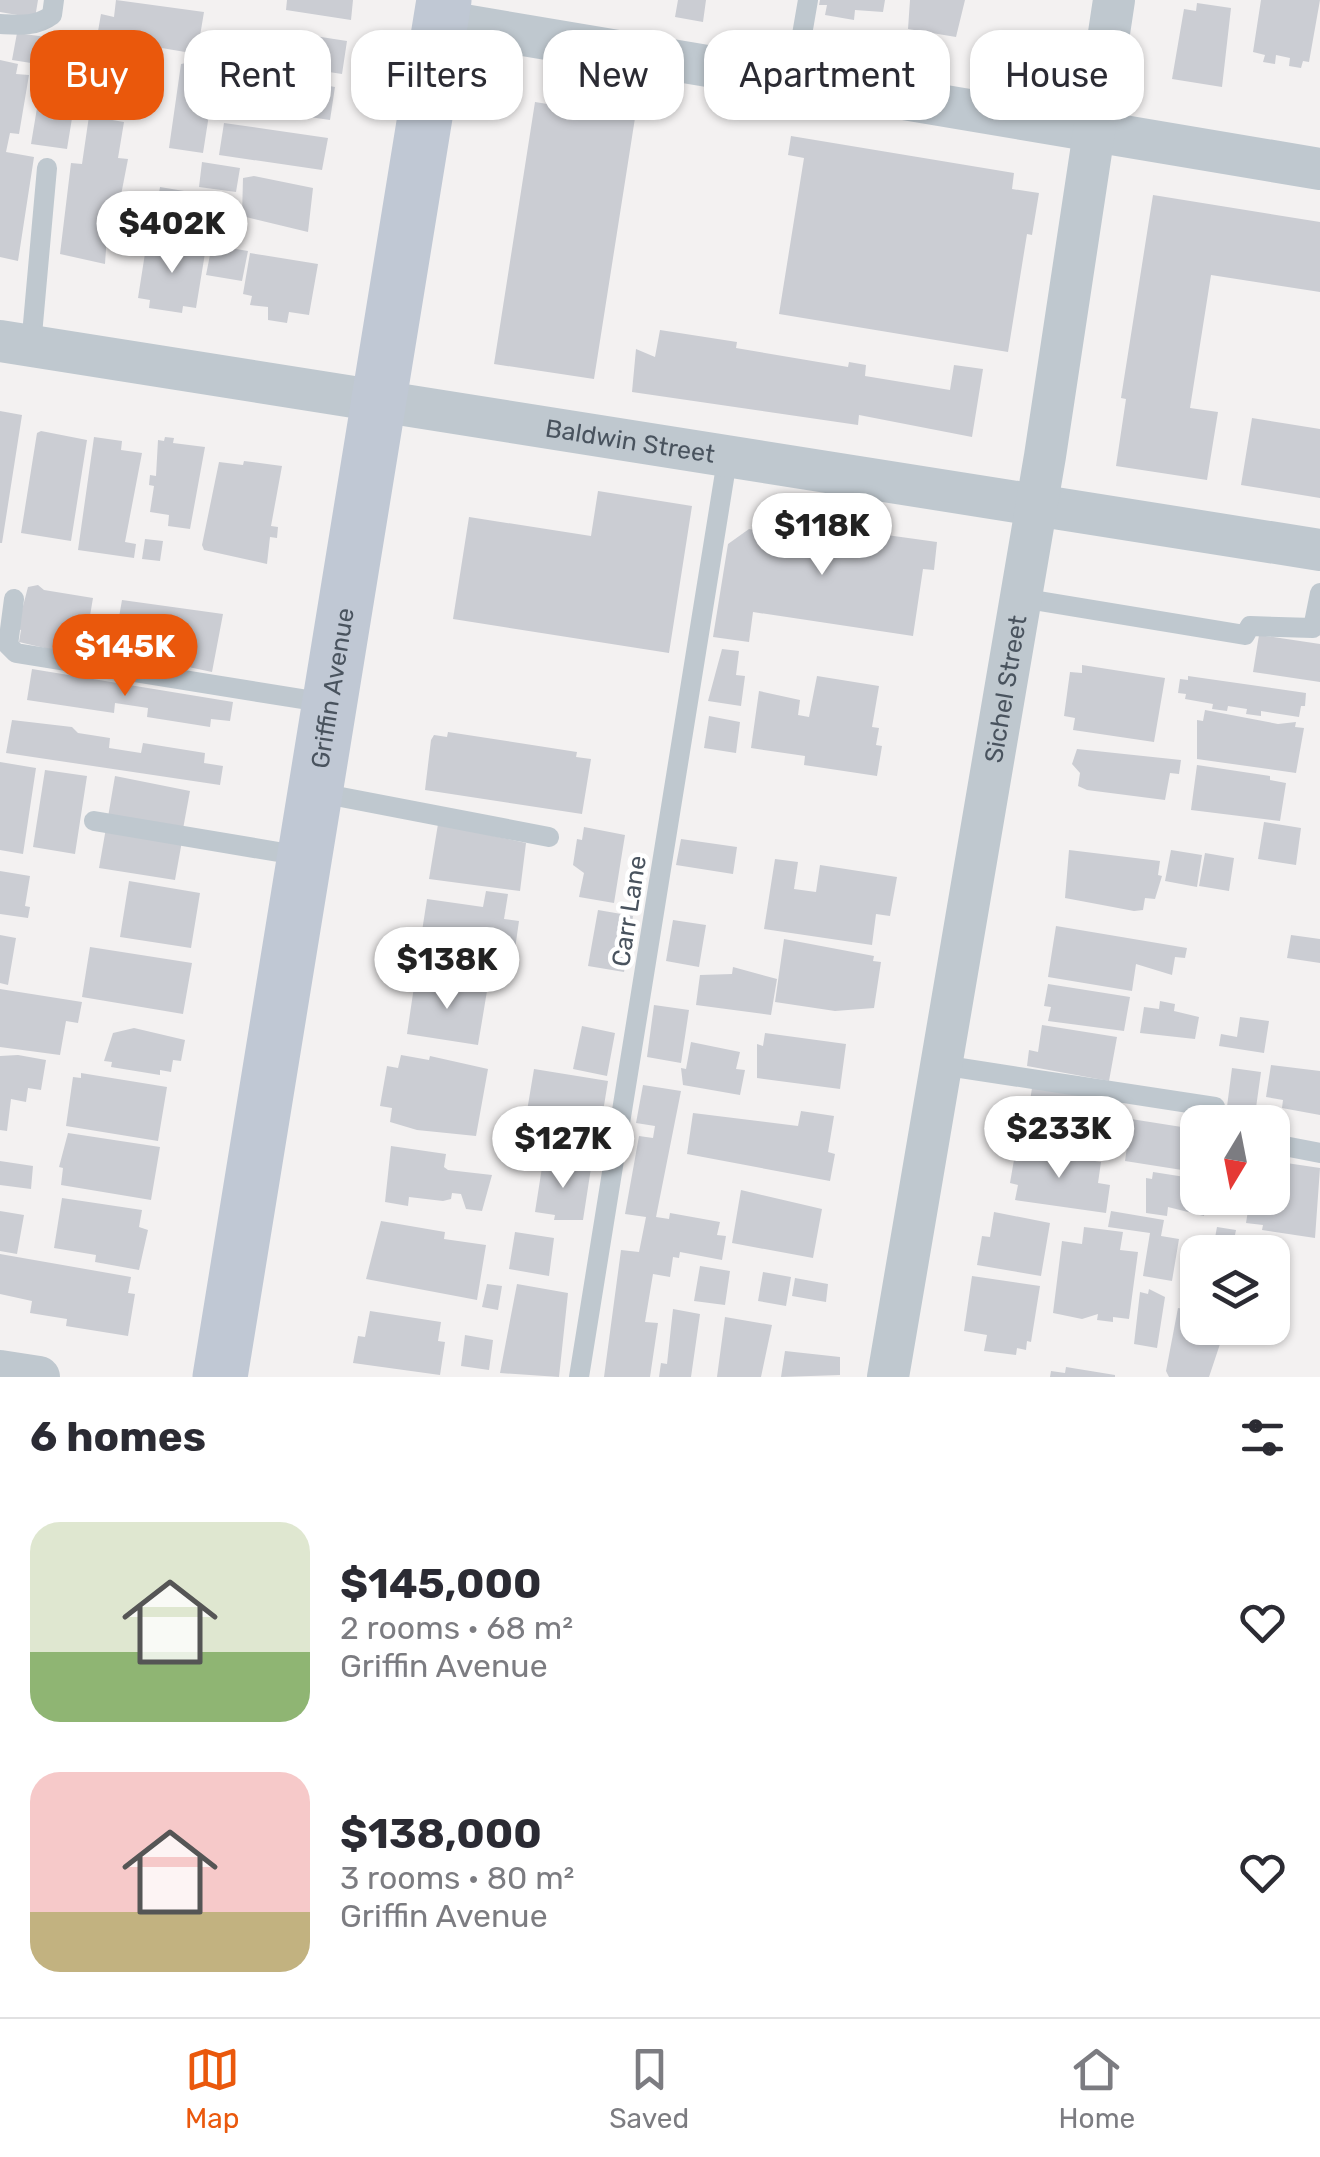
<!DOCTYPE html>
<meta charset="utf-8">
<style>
body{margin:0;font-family:Rubik,sans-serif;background:#f7f7f7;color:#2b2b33;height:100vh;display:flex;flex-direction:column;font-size:38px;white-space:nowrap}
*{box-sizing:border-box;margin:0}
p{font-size:32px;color:#7c7c81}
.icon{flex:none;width:55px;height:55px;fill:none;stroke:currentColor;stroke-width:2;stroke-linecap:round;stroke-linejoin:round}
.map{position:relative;height:1377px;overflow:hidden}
.side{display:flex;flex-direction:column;background:#fff;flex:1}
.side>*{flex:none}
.banner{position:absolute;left:30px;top:30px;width:1260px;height:90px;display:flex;gap:20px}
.needle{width:65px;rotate:190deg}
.fabs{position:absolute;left:1180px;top:1105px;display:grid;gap:20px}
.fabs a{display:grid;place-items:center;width:110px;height:110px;border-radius:20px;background:#fff;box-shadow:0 2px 8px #0004;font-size:50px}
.price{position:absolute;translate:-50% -85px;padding:0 22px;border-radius:35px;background:#fff;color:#222;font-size:32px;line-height:65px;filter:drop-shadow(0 2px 5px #0008)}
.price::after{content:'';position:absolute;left:50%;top:60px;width:30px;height:22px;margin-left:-15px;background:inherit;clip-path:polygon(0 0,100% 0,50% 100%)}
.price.active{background:#ea580c;color:#fff}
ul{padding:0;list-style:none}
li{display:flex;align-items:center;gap:30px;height:250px;padding:0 30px}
li span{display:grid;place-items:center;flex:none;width:280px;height:200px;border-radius:30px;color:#555}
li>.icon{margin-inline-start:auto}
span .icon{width:120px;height:120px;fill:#fffc;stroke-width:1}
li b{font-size:42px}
h2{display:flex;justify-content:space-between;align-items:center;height:120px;padding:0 30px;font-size:42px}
.chip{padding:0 35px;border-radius:30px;background:#fff;box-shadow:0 2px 8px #0004;font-size:35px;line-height:90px}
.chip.active{background:#ea580c;color:#fff}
.tab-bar{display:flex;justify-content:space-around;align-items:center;height:140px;border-top:2px solid #e1e1e2;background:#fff;font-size:28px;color:#7c7c81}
.tab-bar a{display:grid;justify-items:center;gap:5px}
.tab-bar .active{color:#ea580c}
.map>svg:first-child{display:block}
.building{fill:#cbcdd3}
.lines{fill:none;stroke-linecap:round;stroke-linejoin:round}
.lane{stroke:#bfc8cf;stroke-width:20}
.street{stroke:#bfc8cf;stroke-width:42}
.secondary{stroke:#c0c8d4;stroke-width:55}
.labels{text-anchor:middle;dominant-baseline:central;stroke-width:9;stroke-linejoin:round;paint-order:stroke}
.street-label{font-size:25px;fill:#49535e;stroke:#fff}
</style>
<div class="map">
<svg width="1320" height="1377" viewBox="0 0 1320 1377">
<rect width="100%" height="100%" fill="#f3f1f1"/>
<path class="building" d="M 0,0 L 38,0 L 35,18 L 0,12 Z
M 116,0 L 204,12 L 197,54 L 97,37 L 101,14 L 114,17 Z
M 287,0 L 353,0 L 351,20 L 286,10 Z
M 678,0 L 706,0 L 703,22 L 675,17 Z
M 820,0 L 885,0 L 883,12 L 855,10 L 854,20 L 825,15 L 827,5 L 819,5 Z
M 910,0 L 965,0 L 956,37 L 908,29 Z
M 1261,0 L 1320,0 L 1309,62 L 1303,61 L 1301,68 L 1289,66 L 1290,58 L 1276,55 L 1275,64 L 1263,62 L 1265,55 L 1253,52 Z
M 1197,3 L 1231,8 L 1222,87 L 1172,79 L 1184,9 L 1196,11 Z
M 282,31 L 347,41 L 342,74 L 277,64 L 281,43 L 274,41 L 275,34 L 282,35 Z
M 17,33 L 68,40 L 65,53 L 50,66 L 12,60 Z
M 0,60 L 18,64 L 16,74 L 29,75 L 19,134 L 10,133 L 6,152 L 34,157 L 18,261 L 0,257 Z
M 191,62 L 216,70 L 203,153 L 169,148 L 181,64 Z
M 64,66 L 80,69 L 67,149 L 31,144 L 43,72 L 62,75 Z
M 247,71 L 335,87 L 330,120 L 227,105 L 233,72 Z
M 535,102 L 635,118 L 594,379 L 494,364 Z
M 89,116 L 124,122 L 118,158 L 128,159 L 116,221 L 108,220 L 105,264 L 60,254 L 71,163 L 82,164 Z
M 224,123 L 328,138 L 322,170 L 219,155 Z
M 791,136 L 1014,173 L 1012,189 L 1039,193 L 1032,235 L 1027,234 L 1008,352 L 779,314 L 804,158 L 788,155 Z
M 202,162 L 240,168 L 236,192 L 199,187 Z
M 254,176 L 313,188 L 308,232 L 242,216 L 243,178 Z
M 160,187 L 208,195 L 206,205 L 214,207 L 209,238 L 153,229 Z
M 1153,195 L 1320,222 L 1320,292 L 1211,275 L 1190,408 L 1218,412 L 1207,480 L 1116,466 L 1126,399 L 1121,398 Z
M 166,240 L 206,247 L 196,308 L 183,306 L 182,313 L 149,308 L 150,300 L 138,298 L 146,247 L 164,249 Z
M 212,245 L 248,251 L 242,281 L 206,275 Z
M 250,253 L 318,264 L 309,315 L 289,312 L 287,323 L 268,320 L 268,307 L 250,305 L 252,296 L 243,294 Z
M 660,330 L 737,342 L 736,348 L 848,367 L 849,362 L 866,365 L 865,376 L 950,390 L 954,365 L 983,369 L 972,437 L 859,415 L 858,425 L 632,392 L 636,349 L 655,357 Z
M 0,411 L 22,415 L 2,543 L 0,543 Z
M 1252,418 L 1320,429 L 1320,498 L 1241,485 Z
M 41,431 L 87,440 L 71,541 L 21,533 L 37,433 Z
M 94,437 L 122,441 L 121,450 L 142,453 L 125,542 L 136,544 L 134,558 L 78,550 Z
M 165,437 L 174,438 L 173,443 L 205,447 L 190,529 L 168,526 L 169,515 L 150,512 L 154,486 L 149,485 L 150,475 L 156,476 L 158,440 L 164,441 Z
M 244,461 L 282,466 L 271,526 L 278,527 L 277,538 L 270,537 L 267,564 L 204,550 L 202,545 L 219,462 L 243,465 Z
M 598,491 L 692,506 L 669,653 L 453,619 L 469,517 L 591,536 Z
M 764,518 L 937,542 L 934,570 L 923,569 L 913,636 L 753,612 L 749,642 L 713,637 L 728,544 L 749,529 L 763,532 Z
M 145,539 L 163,541 L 160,561 L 142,559 Z
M 38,585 L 44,590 L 93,598 L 83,657 L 19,642 L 21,630 L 17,629 L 28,587 Z
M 122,600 L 223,614 L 212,672 L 113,651 Z
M 1259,635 L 1320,644 L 1320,682 L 1253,672 Z
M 722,649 L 739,651 L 736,675 L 745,676 L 741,706 L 708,701 Z
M 1082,665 L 1165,678 L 1154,742 L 1073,730 L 1075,718 L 1064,716 L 1070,672 L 1082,673 Z
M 32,669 L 233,702 L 230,721 L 211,719 L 210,727 L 147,717 L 148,708 L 115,703 L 114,713 L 27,700 Z
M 817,676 L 879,686 L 872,727 L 879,728 L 876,745 L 882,746 L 877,776 L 804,765 L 805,756 L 751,748 L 759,691 L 800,700 L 798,715 L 809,717 Z
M 1188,676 L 1306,693 L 1305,706 L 1301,706 L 1299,717 L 1261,711 L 1261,716 L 1246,714 L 1247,709 L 1228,706 L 1227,711 L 1212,709 L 1213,704 L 1185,699 L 1186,694 L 1178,693 L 1180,679 L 1188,680 Z
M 1205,710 L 1278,724 L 1296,722 L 1295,727 L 1304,728 L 1296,773 L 1197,759 L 1197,720 L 1203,721 Z
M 709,716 L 740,722 L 736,753 L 704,748 Z
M 12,720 L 72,727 L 78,733 L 110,738 L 109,748 L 141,753 L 143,743 L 205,753 L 204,763 L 223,766 L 220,785 L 6,753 Z
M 448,732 L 577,752 L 576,757 L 591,759 L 582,814 L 425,790 L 431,740 L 434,735 L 447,737 Z
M 1077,749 L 1181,760 L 1179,774 L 1170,773 L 1165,800 L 1087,790 L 1078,786 L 1080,773 L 1072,764 Z
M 0,762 L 36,768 L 23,854 L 0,850 Z
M 1197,765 L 1270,776 L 1270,780 L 1286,783 L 1280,821 L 1191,810 Z
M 45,770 L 87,776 L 75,854 L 33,847 Z
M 115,776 L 190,791 L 183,829 L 108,817 Z
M 1264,822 L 1301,828 L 1296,865 L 1258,859 Z
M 438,824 L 526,843 L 520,891 L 429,879 Z
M 584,827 L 625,835 L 614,903 L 579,897 L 584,873 L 573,865 L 577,839 L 582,840 Z
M 106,828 L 182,841 L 175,880 L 99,868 Z
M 681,839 L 737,847 L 733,874 L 676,865 Z
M 1069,850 L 1160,861 L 1158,875 L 1162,876 L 1155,899 L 1145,898 L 1143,910 L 1134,911 L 1065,898 Z
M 1171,850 L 1202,855 L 1197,887 L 1165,881 Z
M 1205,853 L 1234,858 L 1229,891 L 1199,886 Z
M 775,859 L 798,862 L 794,889 L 816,892 L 820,865 L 897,877 L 890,916 L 876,914 L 872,945 L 764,929 Z
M 0,871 L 30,876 L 25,906 L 30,907 L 28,918 L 0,914 Z
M 129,881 L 200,893 L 191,948 L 120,937 Z
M 486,891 L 508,894 L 504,919 L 519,921 L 515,949 L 499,946 L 496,966 L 418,957 L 427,899 L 483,907 Z
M 598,910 L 633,916 L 624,972 L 588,966 Z
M 673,920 L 706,925 L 699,967 L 666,961 Z
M 1056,926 L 1187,948 L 1185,958 L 1175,957 L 1172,975 L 1136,964 L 1132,991 L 1048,977 Z
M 0,935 L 16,938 L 8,985 L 0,983 Z
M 1291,935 L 1320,939 L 1320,963 L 1287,958 Z
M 784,939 L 874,956 L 873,961 L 881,962 L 874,1008 L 835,1011 L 775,1002 Z
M 90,947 L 192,963 L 183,1014 L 82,997 Z
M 733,967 L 777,979 L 771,1015 L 696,1005 L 700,975 L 732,974 Z
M 415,980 L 487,991 L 478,1045 L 407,1034 Z
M 1048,984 L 1130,997 L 1124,1031 L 1048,1021 L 1051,1007 L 1044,1006 Z
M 0,989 L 82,1002 L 78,1023 L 66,1021 L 60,1055 L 0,1047 Z
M 1160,1001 L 1175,1004 L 1174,1011 L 1199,1017 L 1195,1039 L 1140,1033 L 1144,1007 L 1159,1009 Z
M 654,1005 L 689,1010 L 681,1063 L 647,1057 Z
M 1240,1017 L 1269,1021 L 1264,1053 L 1219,1046 L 1221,1034 L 1237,1037 Z
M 1042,1025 L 1117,1037 L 1109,1081 L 1027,1066 L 1029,1050 L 1038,1052 Z
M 582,1026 L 615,1033 L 607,1076 L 573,1069 Z
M 134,1028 L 185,1040 L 181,1061 L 173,1060 L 171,1072 L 160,1070 L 160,1075 L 111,1067 L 112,1062 L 104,1061 L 113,1033 Z
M 765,1033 L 846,1044 L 840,1089 L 757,1078 L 757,1044 L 763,1046 Z
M 691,1042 L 740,1052 L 736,1069 L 745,1070 L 740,1095 L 683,1085 L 681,1068 L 686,1069 Z
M 18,1055 L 46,1060 L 41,1090 L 28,1088 L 26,1102 L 11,1099 L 7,1131 L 0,1130 L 0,1056 Z
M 401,1055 L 429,1060 L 430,1056 L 488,1069 L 476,1136 L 417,1130 L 390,1122 L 392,1108 L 380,1106 L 387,1066 L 398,1068 Z
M 1271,1065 L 1320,1071 L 1320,1115 L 1282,1108 L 1283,1100 L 1266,1097 Z
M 1232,1068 L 1261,1072 L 1254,1122 L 1225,1122 Z
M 534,1069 L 608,1081 L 601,1124 L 527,1111 Z
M 81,1073 L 167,1087 L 158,1141 L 66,1126 L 73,1077 L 81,1078 Z
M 643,1085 L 681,1091 L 656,1217 L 669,1219 L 670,1213 L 720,1222 L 717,1235 L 726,1236 L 722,1260 L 680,1252 L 679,1258 L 673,1257 L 670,1277 L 653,1274 L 645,1322 L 658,1323 L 650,1377 L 604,1377 L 621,1250 L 639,1252 L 646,1217 L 625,1214 L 639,1136 L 653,1138 L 655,1126 L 636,1123 Z
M 1032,1088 L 1106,1100 L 1098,1146 L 1025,1133 Z
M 801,1111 L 834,1116 L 828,1152 L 835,1154 L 830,1181 L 687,1154 L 693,1113 L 798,1126 Z
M 1131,1119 L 1188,1128 L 1182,1170 L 1125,1161 Z
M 68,1133 L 160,1147 L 151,1200 L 61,1185 L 63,1168 L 59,1167 Z
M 391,1146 L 446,1154 L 444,1167 L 448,1170 L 492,1175 L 482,1211 L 466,1209 L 461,1194 L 452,1193 L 451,1199 L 443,1201 L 409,1197 L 408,1206 L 385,1202 Z
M 1016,1148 L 1101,1162 L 1098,1183 L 1110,1185 L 1106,1213 L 1015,1200 L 1018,1185 L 1010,1183 Z
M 0,1161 L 33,1166 L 31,1189 L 0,1185 Z
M 543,1161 L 591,1168 L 583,1220 L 554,1220 L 555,1215 L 535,1212 Z
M 1273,1161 L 1320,1168 L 1315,1238 L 1262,1230 L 1263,1225 L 1246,1223 L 1250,1198 L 1272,1198 Z
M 1153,1172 L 1198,1179 L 1198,1198 L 1206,1201 L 1204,1216 L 1168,1207 L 1167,1216 L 1146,1213 L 1146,1178 L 1152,1179 Z
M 741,1190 L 822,1209 L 813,1258 L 732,1243 Z
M 62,1198 L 142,1210 L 139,1227 L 148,1230 L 139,1270 L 95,1262 L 96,1255 L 54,1248 Z
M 0,1211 L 24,1215 L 17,1254 L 0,1251 Z
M 1111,1211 L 1164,1220 L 1161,1236 L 1179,1239 L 1172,1281 L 1143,1276 L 1150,1233 L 1108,1227 Z
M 994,1212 L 1050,1223 L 1041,1276 L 977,1265 L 982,1236 L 990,1237 Z
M 381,1221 L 445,1232 L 444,1239 L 486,1245 L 477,1300 L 366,1279 Z
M 1084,1227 L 1123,1232 L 1120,1250 L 1138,1252 L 1129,1319 L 1113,1317 L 1113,1322 L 1097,1320 L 1098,1314 L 1082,1319 L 1053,1313 L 1062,1241 L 1082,1244 Z
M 1217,1227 L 1236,1230 L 1233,1245 L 1214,1243 Z
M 515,1232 L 554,1238 L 549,1276 L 509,1269 Z
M 0,1254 L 131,1277 L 128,1293 L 135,1294 L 128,1336 L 66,1326 L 67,1319 L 30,1313 L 32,1301 L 0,1294 Z
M 700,1266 L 730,1271 L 725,1305 L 694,1301 Z
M 763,1272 L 791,1277 L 786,1306 L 758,1301 Z
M 972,1276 L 1040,1286 L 1031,1342 L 1027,1341 L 1026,1350 L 1017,1348 L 1016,1355 L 984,1351 L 987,1335 L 964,1331 Z
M 795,1278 L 828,1284 L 826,1302 L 792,1296 Z
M 487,1284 L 502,1286 L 498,1310 L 482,1307 Z
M 517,1284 L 568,1293 L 559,1377 L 500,1373 Z
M 1149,1289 L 1165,1297 L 1157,1348 L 1134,1344 L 1140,1292 L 1148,1294 Z
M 1178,1308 L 1198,1311 L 1198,1328 L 1217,1328 L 1220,1344 L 1209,1377 L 1169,1377 L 1166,1371 Z
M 673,1309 L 700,1314 L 691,1377 L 659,1377 L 661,1363 L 667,1364 Z
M 370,1311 L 441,1322 L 438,1341 L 445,1342 L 440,1375 L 353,1363 L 358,1336 L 365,1337 Z
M 725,1317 L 772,1325 L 761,1377 L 717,1377 Z
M 465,1335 L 493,1340 L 489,1370 L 461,1366 Z
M 785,1351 L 840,1357 L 840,1375 L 781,1377 Z
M 1066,1367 L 1115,1375 L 1115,1377 L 1050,1377 L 1051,1371 L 1065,1373 Z"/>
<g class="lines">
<path class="lane" d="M 0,24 C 19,25 36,27 52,15 L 54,0
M 794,81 L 808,0
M 31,346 L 47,168
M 1021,598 L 1245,635 L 1250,626 L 1313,628 L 1320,593
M 14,599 L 8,645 L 16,653 L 327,703
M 315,792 L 549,837
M 94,821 L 302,856
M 941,1065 L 1215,1107
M 1279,1145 L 1320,1153
M 579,1377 L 728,454"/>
<g class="street">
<path d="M 440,21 L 1320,169"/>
<path id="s1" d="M 0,341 L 1320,550"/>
<path d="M 0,1371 L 39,1377"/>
<path id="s2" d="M 888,1377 L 1045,456 L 1114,0"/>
</g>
<path class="secondary" id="s3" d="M 220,1377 L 444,0"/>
</g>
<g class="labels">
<g class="street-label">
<text stroke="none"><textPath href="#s1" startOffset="638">Baldwin Street</textPath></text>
<text stroke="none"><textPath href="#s3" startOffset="698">Griffin Avenue</textPath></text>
<text stroke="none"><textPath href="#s2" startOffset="698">Sichel Street</textPath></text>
<text transform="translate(629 911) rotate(-81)">Carr Lane</text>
</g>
</g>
</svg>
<div class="fabs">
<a><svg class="needle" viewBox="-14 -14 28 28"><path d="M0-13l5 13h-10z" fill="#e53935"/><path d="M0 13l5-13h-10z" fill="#7c7c81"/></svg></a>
<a><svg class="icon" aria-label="layers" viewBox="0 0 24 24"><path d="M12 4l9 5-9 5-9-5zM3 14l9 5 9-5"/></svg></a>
</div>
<b class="price" style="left:172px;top:276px">$402K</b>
<b class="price" style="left:822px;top:578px">$118K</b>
<b class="price active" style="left:125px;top:699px">$145K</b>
<b class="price" style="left:447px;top:1012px">$138K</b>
<b class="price" style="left:1059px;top:1181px">$233K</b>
<b class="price" style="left:563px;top:1191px">$127K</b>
<div class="banner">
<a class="chip active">Buy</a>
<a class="chip">Rent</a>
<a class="chip">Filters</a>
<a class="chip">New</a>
<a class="chip">Apartment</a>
<a class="chip">House</a>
</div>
</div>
<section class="side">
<h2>6 homes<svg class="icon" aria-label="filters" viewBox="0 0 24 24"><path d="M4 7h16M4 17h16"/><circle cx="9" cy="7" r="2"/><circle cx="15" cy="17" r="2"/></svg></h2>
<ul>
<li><span style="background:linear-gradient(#dfe7d0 65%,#8fb573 0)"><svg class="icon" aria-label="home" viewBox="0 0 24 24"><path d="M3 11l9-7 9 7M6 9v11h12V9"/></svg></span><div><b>$145,000</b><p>2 rooms · 68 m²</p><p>Griffin Avenue</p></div><svg class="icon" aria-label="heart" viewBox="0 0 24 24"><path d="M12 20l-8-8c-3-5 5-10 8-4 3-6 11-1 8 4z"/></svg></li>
<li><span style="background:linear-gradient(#f6c9c9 70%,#c2b280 0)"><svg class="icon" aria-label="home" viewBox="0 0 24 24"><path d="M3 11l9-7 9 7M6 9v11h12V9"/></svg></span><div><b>$138,000</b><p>3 rooms · 80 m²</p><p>Griffin Avenue</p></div><svg class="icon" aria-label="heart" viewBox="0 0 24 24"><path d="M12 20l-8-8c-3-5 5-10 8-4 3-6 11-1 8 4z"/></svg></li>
</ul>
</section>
<nav class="tab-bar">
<a class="active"><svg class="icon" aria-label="map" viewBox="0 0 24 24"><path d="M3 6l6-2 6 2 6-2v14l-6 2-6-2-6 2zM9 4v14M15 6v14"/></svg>Map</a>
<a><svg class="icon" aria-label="saved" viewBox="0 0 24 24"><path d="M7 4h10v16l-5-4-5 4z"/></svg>Saved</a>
<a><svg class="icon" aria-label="home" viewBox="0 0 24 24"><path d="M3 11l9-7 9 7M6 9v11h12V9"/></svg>Home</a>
</nav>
